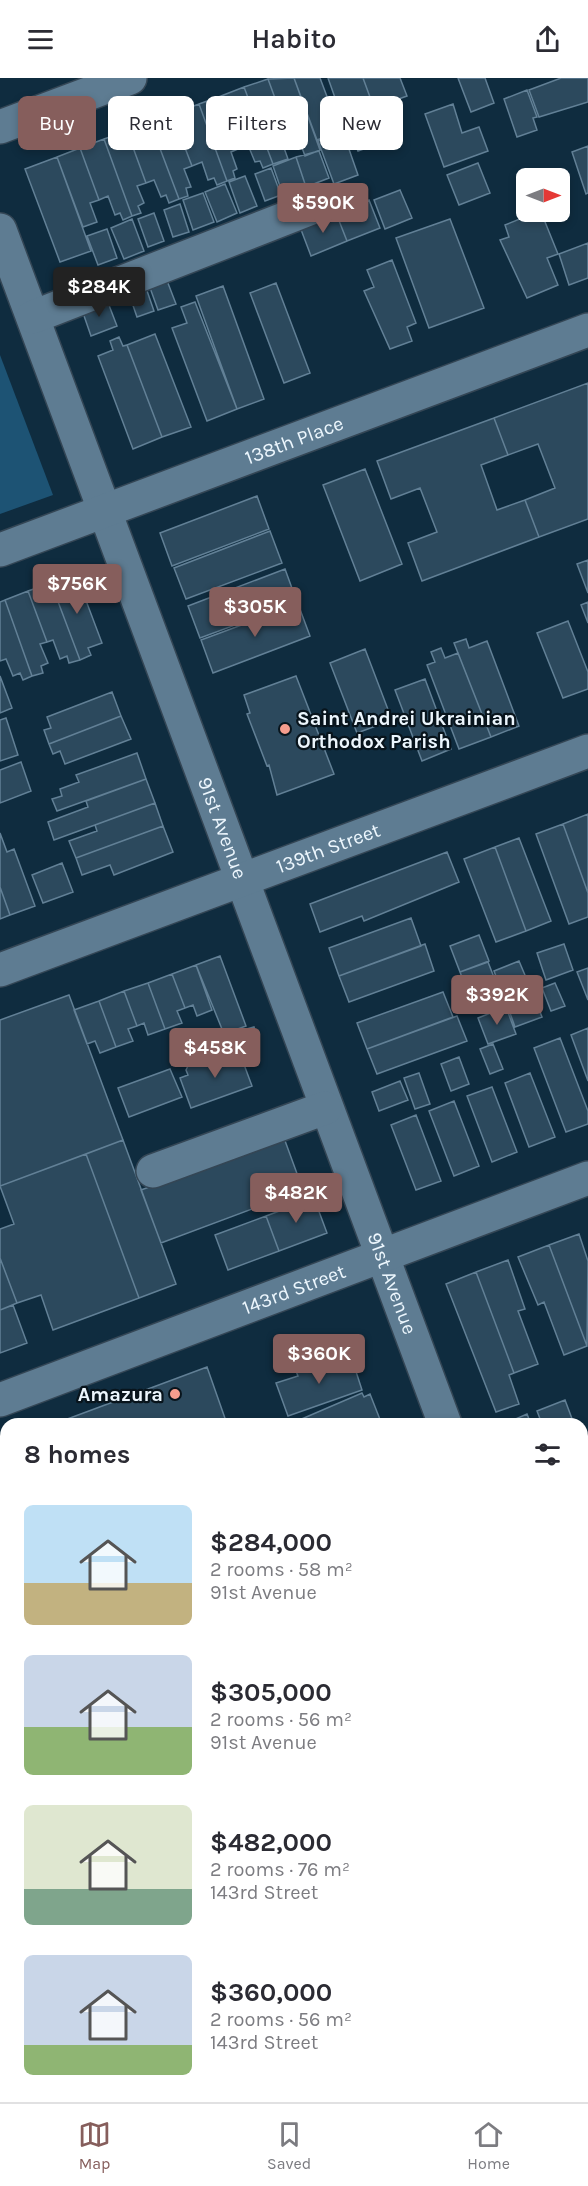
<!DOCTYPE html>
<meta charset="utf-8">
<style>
body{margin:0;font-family:Karla,sans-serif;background:#f7f7f7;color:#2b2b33;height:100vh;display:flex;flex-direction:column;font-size:22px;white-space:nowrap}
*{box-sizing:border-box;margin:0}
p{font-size:20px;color:#7c7c81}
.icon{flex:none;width:33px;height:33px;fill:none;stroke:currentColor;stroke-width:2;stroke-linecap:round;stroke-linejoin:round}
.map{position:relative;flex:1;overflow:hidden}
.panel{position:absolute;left:0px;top:1340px;width:588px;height:686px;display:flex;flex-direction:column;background:#fff;border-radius:18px 18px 0 0;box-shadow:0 3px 9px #0003}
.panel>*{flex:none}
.hud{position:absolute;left:18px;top:18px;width:552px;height:54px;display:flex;gap:12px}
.needle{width:39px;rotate:90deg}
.buttons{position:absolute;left:516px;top:90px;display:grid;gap:12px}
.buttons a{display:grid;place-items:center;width:54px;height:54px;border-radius:9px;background:#fff;box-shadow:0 3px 9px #0003;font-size:30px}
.price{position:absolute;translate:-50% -51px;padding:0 14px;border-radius:6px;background:#865e5c;color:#fff;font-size:20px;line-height:39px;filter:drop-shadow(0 2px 3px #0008)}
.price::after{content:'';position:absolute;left:50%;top:36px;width:18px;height:14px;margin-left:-9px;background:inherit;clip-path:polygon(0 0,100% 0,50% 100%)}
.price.active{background:#222;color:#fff}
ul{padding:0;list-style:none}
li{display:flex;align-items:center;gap:18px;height:150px;padding:0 24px}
li span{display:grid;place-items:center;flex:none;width:168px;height:120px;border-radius:9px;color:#555}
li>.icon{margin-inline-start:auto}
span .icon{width:72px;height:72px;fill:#fffc;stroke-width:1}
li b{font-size:26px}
h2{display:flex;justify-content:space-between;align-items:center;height:72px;padding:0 24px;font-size:26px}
.tag{padding:0 21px;border-radius:9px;background:#fff;box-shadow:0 3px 9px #0003;font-size:21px;line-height:54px}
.tag.active{background:#865e5c;color:#fff}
header{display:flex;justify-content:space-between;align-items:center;height:78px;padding:0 24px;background:#fff;font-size:27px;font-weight:600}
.dock{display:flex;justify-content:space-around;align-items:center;height:84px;border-top:2px solid #e1e1e2;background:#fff;font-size:16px;color:#7c7c81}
.dock a{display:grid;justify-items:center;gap:3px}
.dock .active{color:#865e5c}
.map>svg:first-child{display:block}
.green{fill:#1d5374}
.building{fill:#2c495d;stroke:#628096;stroke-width:1.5}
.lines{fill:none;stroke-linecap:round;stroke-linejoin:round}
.minor-casing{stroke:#344655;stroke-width:36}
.minor{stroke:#5e7c92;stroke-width:33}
.poi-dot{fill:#f59d8e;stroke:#08141c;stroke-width:2}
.labels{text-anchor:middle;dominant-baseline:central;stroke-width:4.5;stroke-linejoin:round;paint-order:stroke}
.street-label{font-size:20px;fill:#ecf6fd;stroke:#08141c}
.poi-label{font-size:20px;font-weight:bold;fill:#ecf6fd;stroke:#08141c;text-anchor:start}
</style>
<header><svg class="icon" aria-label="menu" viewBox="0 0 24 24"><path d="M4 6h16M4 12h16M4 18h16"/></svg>Habito<svg class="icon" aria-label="share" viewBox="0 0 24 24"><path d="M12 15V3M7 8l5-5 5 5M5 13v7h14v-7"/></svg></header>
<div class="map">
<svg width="588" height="2024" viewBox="0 0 588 2024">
<rect width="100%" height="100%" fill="#0f2c3f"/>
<path class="green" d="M 0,277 L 53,417 L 0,436 Z"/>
<path class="building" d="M 294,0 L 320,0 L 340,53 L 317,62 Z
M 294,0 L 320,72 L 305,78 L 295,50 L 287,53 L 268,1 Z
M 328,0 L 363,0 L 382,52 L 380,53 L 383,64 L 358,73 L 354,63 L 351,65 Z
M 363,0 L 400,0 L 407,18 L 374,30 Z
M 458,0 L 485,0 L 494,25 L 471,34 Z
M 561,0 L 588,0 L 588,24 L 539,39 L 529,12 Z
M 268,1 L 287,53 L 279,56 L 288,81 L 273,86 L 244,9 Z
M 244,9 L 273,86 L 263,90 L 260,83 L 255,84 L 248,67 L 240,70 L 221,18 Z
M 527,12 L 537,39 L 533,40 L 537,52 L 517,59 L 504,21 Z
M 221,18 L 240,70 L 231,74 L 237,91 L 233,93 L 235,100 L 227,103 L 199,26 Z
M 199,26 L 227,103 L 217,107 L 214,100 L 208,102 L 202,84 L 192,88 L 172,36 Z
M 453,26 L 462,55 L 479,49 L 488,73 L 444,89 L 425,36 Z
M 172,36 L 192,88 L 184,91 L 191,109 L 186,110 L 188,118 L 179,121 L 150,44 Z
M 150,44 L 179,121 L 169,125 L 166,117 L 161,119 L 154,102 L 146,105 L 127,53 Z
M 127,53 L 146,105 L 137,108 L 144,125 L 138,128 L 141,135 L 132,138 L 104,61 Z
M 343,54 L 358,97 L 334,106 L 318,63 Z
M 104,61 L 132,138 L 123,142 L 120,135 L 115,137 L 108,118 L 99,122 L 80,70 Z
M 588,68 L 588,115 L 586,116 L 572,74 Z
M 80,70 L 99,122 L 90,125 L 97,144 L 83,149 L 57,79 Z
M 319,73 L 329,100 L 306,109 L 296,79 Z
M 57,79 L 91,173 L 60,184 L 25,91 Z
M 296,79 L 306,109 L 283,117 L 273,88 Z
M 478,85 L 490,115 L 459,127 L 447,97 Z
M 271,90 L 281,117 L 265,123 L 255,96 Z
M 245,98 L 257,128 L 240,135 L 229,104 Z
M 225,106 L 237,135 L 217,144 L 205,114 Z
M 400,112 L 412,140 L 385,151 L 374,122 Z
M 203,115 L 214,144 L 193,152 L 183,122 Z
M 369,122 L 380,150 L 347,163 L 336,135 Z
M 180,126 L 189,154 L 173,159 L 164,132 Z
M 537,134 L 541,134 L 558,176 L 547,180 L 558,207 L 527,220 L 500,162 L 509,159 L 505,147 Z
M 154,135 L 164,163 L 148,169 L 138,141 Z
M 336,135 L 347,163 L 311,178 L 300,149 Z
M 132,141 L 144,173 L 124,181 L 111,150 Z
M 450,141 L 484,230 L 429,250 L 396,160 Z
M 107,151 L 117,180 L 98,187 L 87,158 Z
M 588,165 L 588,200 L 569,207 L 559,176 Z
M 392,182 L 416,245 L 407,249 L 412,263 L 390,271 L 364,213 L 374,209 L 367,192 Z
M 166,200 L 176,226 L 158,232 L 149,207 Z
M 276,205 L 310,295 L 284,305 L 250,215 Z
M 145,207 L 154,233 L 137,239 L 128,213 Z
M 223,208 L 264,321 L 237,331 L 196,218 Z
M 107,222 L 117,248 L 91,258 L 82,232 Z
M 195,224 L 237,331 L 207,343 L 172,250 L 187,245 L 181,229 Z
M 155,256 L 191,349 L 162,359 L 127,267 Z
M 119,259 L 123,268 L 127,267 L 162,359 L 133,371 L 98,278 L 113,272 L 110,263 Z
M 588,305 L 588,441 L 539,459 L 525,422 L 555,410 L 538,366 L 508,377 L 494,340 Z
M 494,340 L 508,377 L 481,387 L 497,432 L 525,422 L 539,459 L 422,503 L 408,465 L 437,454 L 420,410 L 391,421 L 377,383 Z
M 365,391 L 402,486 L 360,503 L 323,407 Z
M 257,418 L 269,451 L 172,488 L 160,455 Z
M 270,453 L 282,485 L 186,521 L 174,490 Z
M 588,482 L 588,515 L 577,486 Z
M 285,491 L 297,524 L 200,560 L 188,528 Z
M 76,496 L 102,565 L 88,570 L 91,577 L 80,582 L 51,505 Z
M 51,505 L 80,582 L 69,585 L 67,578 L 60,581 L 53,562 L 47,564 L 28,513 Z
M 28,513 L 47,564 L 40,566 L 48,585 L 41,588 L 43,595 L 32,598 L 5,522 Z
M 5,522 L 32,598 L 23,602 L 20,595 L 13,598 L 6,581 L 0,583 L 0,524 Z
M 588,524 L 588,545 L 581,527 Z
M 298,526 L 310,558 L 213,595 L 201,562 Z
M 568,543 L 588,594 L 588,611 L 563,620 L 537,555 Z
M 466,561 L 469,570 L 487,563 L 519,648 L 491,659 L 454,565 Z
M 441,570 L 445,580 L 458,575 L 491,659 L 459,671 L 427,587 L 435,584 L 431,574 Z
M 365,571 L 392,642 L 357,655 L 330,585 Z
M 0,598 L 12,630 L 0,635 Z
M 296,598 L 334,696 L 277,717 L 269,687 L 267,688 L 247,636 L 250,635 L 244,617 Z
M 425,601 L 451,671 L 422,683 L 395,612 Z
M 112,614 L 121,638 L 49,666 L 44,652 L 51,650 L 47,639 Z
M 121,638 L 131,661 L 65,686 L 60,673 L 53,676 L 49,666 Z
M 6,640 L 18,677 L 0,683 L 0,642 Z
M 137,675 L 146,701 L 57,733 L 52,721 L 62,718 L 60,711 L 79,704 L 76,697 Z
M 21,684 L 31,713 L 0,725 L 0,692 Z
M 146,701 L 155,725 L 54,762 L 48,744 L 88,729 L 86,723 Z
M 155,725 L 163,748 L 76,780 L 69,763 L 97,753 L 95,747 Z
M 588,736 L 588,815 L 563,746 Z
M 563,746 L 588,815 L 588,839 L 569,846 L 536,756 Z
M 163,748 L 173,774 L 114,797 L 110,787 L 82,797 L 76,780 Z
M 0,755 L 7,774 L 14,771 L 35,828 L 10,837 L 0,809 Z
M 519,760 L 551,843 L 526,853 L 495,769 Z
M 495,769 L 526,853 L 496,864 L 464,781 Z
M 447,774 L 459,804 L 364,843 L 362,838 L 320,854 L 310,826 Z
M 62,785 L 73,814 L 43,825 L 32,797 Z
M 0,809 L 10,837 L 0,841 Z
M 411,840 L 421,868 L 339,898 L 329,870 Z
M 479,857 L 489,883 L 460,894 L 450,868 Z
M 425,866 L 434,893 L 349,924 L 339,898 Z
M 564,866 L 573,892 L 546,902 L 537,875 Z
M 220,878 L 246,948 L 224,956 L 196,887 Z
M 519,883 L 530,909 L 504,919 L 494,893 Z
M 488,884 L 502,920 L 474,931 L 460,894 Z
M 196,887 L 212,932 L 197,938 L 193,927 L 185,930 L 172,896 Z
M 588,890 L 588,922 L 577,894 Z
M 172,896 L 185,930 L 177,933 L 182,945 L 165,951 L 148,905 Z
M 148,905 L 165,951 L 148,957 L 144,945 L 137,948 L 124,913 Z
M 555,905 L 565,928 L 551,933 L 542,910 Z
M 531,911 L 542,939 L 515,949 L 505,921 Z
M 124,913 L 137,948 L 128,951 L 133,963 L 116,969 L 99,923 Z
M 443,914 L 453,939 L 367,971 L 357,945 Z
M 69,917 L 123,1062 L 0,1108 L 0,942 Z
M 99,923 L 116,969 L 100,975 L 95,963 L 87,966 L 74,932 Z
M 506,929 L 516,956 L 488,966 L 478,940 Z
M 457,938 L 467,963 L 377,996 L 367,971 Z
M 254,949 L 259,964 L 229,976 L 222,958 Z
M 588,950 L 588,1003 L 571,957 Z
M 560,960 L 588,1033 L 588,1046 L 566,1054 L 534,970 Z
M 493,966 L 503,991 L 490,996 L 480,971 Z
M 239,973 L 252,1008 L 191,1030 L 180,1000 L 188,997 L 186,992 L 190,984 L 200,980 L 210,984 Z
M 459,979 L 469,1006 L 451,1013 L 441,986 Z
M 170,991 L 182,1019 L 129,1039 L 118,1010 Z
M 419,995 L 430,1026 L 415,1031 L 404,1000 Z
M 530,995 L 555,1059 L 529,1069 L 505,1005 Z
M 400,1003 L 408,1022 L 379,1033 L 372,1014 Z
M 492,1009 L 517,1074 L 492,1084 L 467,1018 Z
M 454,1023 L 479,1088 L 454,1098 L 429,1033 Z
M 416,1037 L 441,1103 L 416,1112 L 391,1047 Z
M 284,1060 L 303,1112 L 161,1165 L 141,1112 Z
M 123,1062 L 176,1206 L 139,1220 L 86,1076 Z
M 86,1076 L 139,1220 L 53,1252 L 41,1217 L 17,1225 L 0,1180 L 0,1151 L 14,1146 L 0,1108 Z
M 314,1120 L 327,1155 L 279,1173 L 266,1138 Z
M 266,1138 L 279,1173 L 228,1192 L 215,1157 Z
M 579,1156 L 588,1183 L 587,1268 L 549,1167 Z
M 549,1167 L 587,1268 L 564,1277 L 544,1224 L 538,1227 L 518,1179 Z
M 0,1180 L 17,1225 L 0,1232 Z
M 508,1182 L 525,1231 L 518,1233 L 538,1286 L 514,1295 L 476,1194 Z
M 476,1194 L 514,1295 L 509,1297 L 519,1326 L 496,1334 L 446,1206 Z
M 13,1227 L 27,1265 L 0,1275 L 0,1232 Z
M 351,1278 L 362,1312 L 288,1338 L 276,1305 L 298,1298 L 296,1293 Z
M 207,1289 L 227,1346 L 63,1346 L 62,1343 Z
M 362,1315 L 364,1319 L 370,1316 L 381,1344 L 290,1346 Z
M 565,1322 L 574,1346 L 542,1346 L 537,1333 Z
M 527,1336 L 531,1346 L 504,1346 Z
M 6,1364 L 6,1641 L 0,1624 L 0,1366 Z
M 588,1365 L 588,1432 L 582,1416 L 582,1367 Z
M 582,1846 L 588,1862 L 588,1875 L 582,1876 Z
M 588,1985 L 588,2024 L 364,2024 L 392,2019 L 582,2019 L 582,1986 Z
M 212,2019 L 273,2019 L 274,2024 L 213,2024 Z
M 273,2019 L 334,2019 L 335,2024 L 274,2024 Z"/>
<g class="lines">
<g class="minor-casing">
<g id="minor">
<path d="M 0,49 L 130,0"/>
<path id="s1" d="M 0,152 L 445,1346"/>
<path d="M 33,239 L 317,128"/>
<path id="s2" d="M 0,472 L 588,252"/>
<path id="s3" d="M 0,892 L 588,673"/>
<path d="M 153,1093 L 325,1030"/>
<path id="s4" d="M 0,1322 L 588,1100"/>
<path d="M 582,1532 L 588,1530"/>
<path d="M 582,1709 L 588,1725"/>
<path d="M 0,1741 L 6,1755"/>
<path d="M 115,2019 L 117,2024"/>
</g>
</g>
<use href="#minor" class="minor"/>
</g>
<g class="poi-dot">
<circle cx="285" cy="651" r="6"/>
<circle cx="175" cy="1316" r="6"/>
</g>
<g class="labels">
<g class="street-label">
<text stroke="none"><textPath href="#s2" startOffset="314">138th Place</textPath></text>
<text stroke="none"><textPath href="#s1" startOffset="638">91st Avenue</textPath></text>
<text stroke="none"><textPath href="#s3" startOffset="350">139th Street</textPath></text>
<text stroke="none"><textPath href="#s1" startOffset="1124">91st Avenue</textPath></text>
<text stroke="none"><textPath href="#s4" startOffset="314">143rd Street</textPath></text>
</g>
<g class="poi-label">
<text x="297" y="640">Saint Andrei Ukrainian<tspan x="297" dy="23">Orthodox Parish</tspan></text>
<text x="163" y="1316" text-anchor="end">Amazura</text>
</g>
</g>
</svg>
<div class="buttons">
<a><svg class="needle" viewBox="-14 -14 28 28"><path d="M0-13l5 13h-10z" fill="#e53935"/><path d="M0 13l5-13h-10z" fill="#7c7c81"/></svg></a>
</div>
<b class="price" style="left:323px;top:156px">$590K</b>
<b class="price active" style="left:99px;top:240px">$284K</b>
<b class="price" style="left:77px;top:537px">$756K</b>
<b class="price" style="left:255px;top:560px">$305K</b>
<b class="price" style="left:497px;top:948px">$392K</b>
<b class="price" style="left:215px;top:1001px">$458K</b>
<b class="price" style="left:296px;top:1146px">$482K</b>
<b class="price" style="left:319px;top:1307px">$360K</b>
<div class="hud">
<a class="tag active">Buy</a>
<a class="tag">Rent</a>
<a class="tag">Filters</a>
<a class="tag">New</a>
</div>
<section class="panel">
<h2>8 homes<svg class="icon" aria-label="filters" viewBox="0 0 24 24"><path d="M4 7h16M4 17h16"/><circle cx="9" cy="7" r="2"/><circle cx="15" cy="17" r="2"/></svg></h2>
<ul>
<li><span style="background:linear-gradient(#bfe0f5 65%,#c2b280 0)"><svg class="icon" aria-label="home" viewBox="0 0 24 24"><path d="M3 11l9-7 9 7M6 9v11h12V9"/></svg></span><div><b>$284,000</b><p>2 rooms · 58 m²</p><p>91st Avenue</p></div></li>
<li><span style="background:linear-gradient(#c9d6e8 60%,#8fb573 0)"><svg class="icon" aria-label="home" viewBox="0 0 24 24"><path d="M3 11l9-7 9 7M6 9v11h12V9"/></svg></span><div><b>$305,000</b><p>2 rooms · 56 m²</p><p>91st Avenue</p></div></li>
<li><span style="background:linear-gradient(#dfe7d0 70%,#7fa58c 0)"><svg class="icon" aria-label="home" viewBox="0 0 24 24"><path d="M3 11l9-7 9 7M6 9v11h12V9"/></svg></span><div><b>$482,000</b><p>2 rooms · 76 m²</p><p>143rd Street</p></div></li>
<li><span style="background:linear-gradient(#c9d6e8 75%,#8fb573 0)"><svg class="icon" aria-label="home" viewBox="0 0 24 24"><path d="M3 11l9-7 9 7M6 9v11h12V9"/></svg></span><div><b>$360,000</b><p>2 rooms · 56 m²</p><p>143rd Street</p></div></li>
</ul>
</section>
</div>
<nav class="dock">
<a class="active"><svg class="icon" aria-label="map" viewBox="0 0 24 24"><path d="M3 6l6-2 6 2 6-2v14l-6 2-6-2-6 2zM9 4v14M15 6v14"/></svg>Map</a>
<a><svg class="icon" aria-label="saved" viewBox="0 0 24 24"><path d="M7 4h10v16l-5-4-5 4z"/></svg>Saved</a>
<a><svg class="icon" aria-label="home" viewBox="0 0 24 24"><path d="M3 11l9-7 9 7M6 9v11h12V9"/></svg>Home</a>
</nav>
